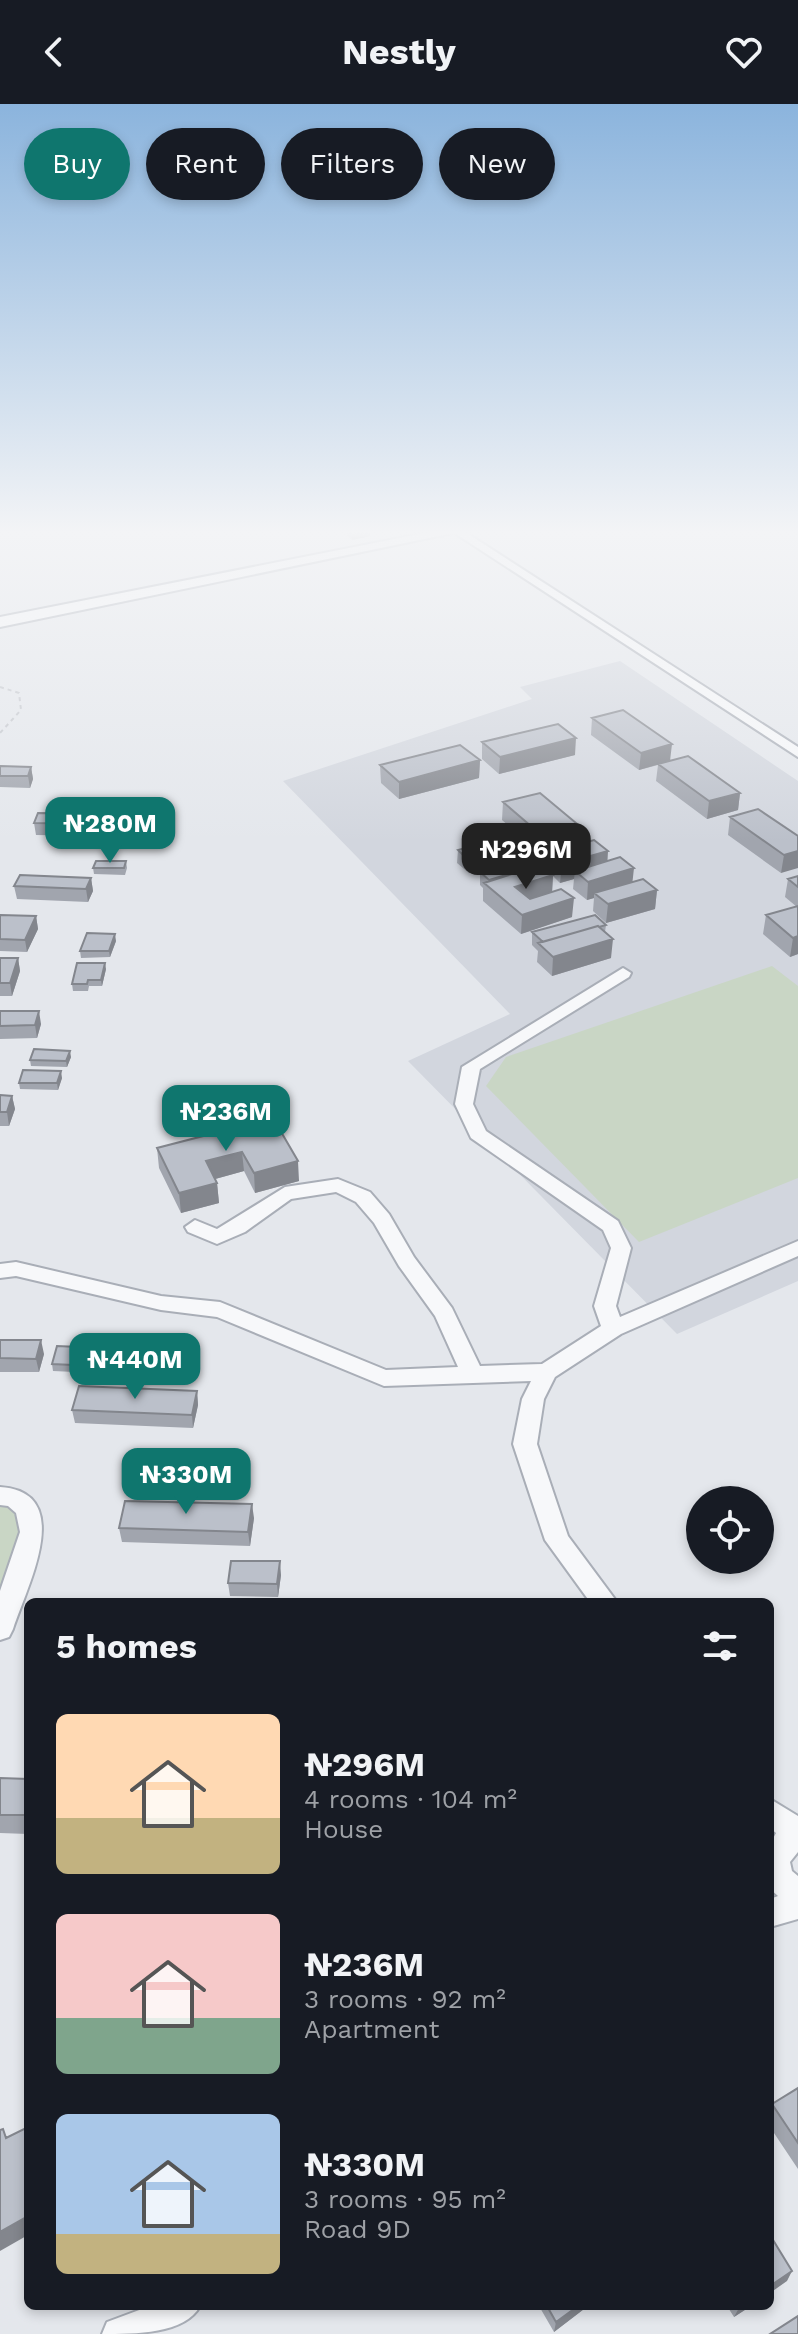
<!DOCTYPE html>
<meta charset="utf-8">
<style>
body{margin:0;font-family:"Work Sans",sans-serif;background:#242831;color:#f1f3f6;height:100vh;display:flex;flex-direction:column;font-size:30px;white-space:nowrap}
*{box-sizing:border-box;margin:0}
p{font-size:26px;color:#9ea1a6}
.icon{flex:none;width:44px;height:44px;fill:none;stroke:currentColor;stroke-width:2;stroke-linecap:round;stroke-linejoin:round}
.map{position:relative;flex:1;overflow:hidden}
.details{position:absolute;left:24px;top:1494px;width:750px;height:712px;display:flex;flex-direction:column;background:#171b24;border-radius:12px;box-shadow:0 4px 12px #0003}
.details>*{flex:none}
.guide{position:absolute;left:24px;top:24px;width:750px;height:72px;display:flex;gap:16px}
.buttons{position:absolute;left:686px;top:1382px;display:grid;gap:16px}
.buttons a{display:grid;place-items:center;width:88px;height:88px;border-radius:50%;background:#171b24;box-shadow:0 4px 12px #0003;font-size:40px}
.price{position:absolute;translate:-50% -68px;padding:0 18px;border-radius:16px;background:#0f766e;color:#fff;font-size:26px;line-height:52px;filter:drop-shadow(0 2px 4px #0008)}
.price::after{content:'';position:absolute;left:50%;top:48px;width:24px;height:18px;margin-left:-12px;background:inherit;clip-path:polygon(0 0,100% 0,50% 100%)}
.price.selected{background:#222;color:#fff}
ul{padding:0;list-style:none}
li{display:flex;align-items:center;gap:24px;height:200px;padding:0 32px}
li span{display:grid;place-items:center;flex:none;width:224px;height:160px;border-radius:12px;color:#555}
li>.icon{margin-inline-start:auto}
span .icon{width:96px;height:96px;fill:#fffc;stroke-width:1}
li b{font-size:34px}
h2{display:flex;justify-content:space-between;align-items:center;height:96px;padding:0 32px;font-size:34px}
.chip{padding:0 28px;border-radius:36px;background:#171b24;box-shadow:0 4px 12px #0003;font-size:28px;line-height:72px}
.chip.selected{background:#0f766e;color:#fff}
header{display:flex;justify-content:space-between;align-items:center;height:104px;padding:0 32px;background:#171b24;font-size:36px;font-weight:700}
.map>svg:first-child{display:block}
.built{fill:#d2d6de}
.green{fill:#c9d6c5}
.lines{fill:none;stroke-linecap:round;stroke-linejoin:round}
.minor-casing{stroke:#a9aeb7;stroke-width:4}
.tertiary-casing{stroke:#a9aeb7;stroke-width:4}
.path{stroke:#c2c5cb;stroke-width:2;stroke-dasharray:4 4;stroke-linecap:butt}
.minor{fill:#f7f8fa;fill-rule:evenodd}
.tertiary{fill:#f7f8fa;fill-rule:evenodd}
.wall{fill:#a1a5ae}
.shaded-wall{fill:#83868d}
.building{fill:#bbc0ca;stroke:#83868d;stroke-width:2}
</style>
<header><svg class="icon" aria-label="back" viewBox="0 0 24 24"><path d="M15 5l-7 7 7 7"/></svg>Nestly<svg class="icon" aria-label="heart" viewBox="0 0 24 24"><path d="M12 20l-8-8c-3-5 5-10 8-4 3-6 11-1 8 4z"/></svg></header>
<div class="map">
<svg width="798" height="2230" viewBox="0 0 798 2230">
<rect width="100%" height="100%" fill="#e4e7ec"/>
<path class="built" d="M 620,557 L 798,677 L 798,1177 L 677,1230 L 408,957 L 510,910 L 283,677 L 532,595 L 520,583 Z"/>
<path class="green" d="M 772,862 L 798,882 L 798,1074 L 639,1138 L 486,982 L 506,953 Z
M 0,1399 L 12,1405 L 22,1424 L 0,1494 Z"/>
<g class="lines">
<g class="minor-casing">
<path id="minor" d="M 450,426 L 462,426 L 798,643 L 798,653 Z
M 623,864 L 631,869 L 629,873 L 480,965 L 473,1000 L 486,1027 L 618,1117 L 631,1144 L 616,1202 L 620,1213 L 798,1137 L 798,1152 L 621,1230 L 555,1273 L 544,1295 L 537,1340 L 568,1432 L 617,1498 L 590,1498 L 545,1436 L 513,1340 L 522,1295 L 531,1277 L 384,1282 L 217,1213 L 161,1206 L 16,1172 L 0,1174 L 0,1160 L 16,1158 L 161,1192 L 220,1198 L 386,1266 L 458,1263 L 435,1212 L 399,1162 L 374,1119 L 356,1098 L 336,1088 L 291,1095 L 245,1128 L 217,1140 L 188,1128 L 185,1123 L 195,1116 L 217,1125 L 285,1083 L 338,1075 L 370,1088 L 389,1110 L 414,1153 L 452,1204 L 480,1262 L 542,1260 L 601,1222 L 594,1202 L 611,1144 L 603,1126 L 471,1034 L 455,1000 L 462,963 Z
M 0,1383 C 77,1388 27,1482 13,1525 L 9,1533 L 0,1536 L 0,1487 L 20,1428 L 16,1409 L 8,1402 L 0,1401 Z
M 770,1695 L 798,1712 L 798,1748 L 790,1758 L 792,1767 L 798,1772 L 798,1815 L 770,1823 L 770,1795 L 778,1792 L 770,1785 L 770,1740 L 776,1729 L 770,1724 Z
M 150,2202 L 200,2202 C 185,2230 135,2230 102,2230 L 107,2218 Z"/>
</g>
<g class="tertiary-casing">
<path id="tertiary" d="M 440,426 L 463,427 L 0,523 L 0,513 Z"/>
</g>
<path class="path" d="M 0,583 L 19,589 L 21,606 L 0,629"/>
<use href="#minor" class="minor"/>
<use href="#tertiary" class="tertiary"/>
</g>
<path class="wall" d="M 347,427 L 370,427 L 370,432 L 352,436 L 347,432 Z
M 592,614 L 671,656 L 740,689 L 738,706 L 707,715 L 656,677 L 658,661 L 639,666 L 591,631 Z
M 482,638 L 575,651 L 499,670 L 482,655 Z
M 480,656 L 479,674 L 399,695 L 381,679 L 380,661 Z
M 0,662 L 31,663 L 33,675 L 30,684 L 0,683 Z
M 503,698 L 575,737 L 537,747 L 502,716 Z
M 115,710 L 117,722 L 115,729 L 129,729 L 130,735 L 128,742 L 96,742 L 95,735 L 97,732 L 36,731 L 34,719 Z
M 730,713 L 798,732 L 781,769 L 728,731 Z
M 458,746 L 512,746 L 512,758 L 469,769 L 457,759 Z
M 548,749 L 607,757 L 633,778 L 657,786 L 655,805 L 606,819 L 593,807 L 594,794 L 587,796 L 573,785 L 574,775 L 560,779 L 553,772 L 552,788 L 572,813 L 521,830 L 483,797 L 483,784 L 480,781 L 480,768 L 536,762 L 547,766 Z
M 126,757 L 127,764 L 125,771 L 94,770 L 93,764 Z
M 798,772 L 798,850 L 790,853 L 763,830 L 766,811 L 797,803 L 785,793 L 788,775 Z
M 91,774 L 93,787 L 88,798 L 17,795 L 14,782 Z
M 0,811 L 36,812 L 38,825 L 27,848 L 0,847 Z
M 606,821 L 605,828 L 611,854 L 552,872 L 537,858 L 538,847 L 532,841 L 532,828 Z
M 116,837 L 110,853 L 81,854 L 80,847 Z
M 0,854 L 18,854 L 20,867 L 12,892 L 0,892 Z
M 106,865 L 102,882 L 89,882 L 88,887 L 73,887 L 72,880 Z
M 0,907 L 41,920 L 37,934 L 0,935 Z
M 71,953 L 67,963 L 31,962 L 30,956 Z
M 62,974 L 58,986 L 20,985 L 19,979 Z
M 0,991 L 12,992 L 15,1005 L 9,1022 L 0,1022 Z
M 273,1014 L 299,1077 L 255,1089 L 244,1067 L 215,1075 L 217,1079 L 219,1099 L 181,1109 L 159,1064 L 157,1044 Z
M 0,1236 L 44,1250 L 39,1268 L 0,1268 Z
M 100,1244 L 101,1251 L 96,1269 L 53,1267 L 52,1260 Z
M 197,1287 L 198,1301 L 193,1324 L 75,1319 L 72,1306 Z
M 254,1414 L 250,1442 L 122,1438 L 119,1424 Z
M 281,1471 L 278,1493 L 230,1492 L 228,1479 Z
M 0,1674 L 28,1675 L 28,1730 L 0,1729 Z
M 798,1984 L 798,2065 L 770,2023 L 770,2006 L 772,2000 Z
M 539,2202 L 585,2202 L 584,2205 L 554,2228 Z
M 727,2202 L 751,2202 L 734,2213 Z"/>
<path class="shaded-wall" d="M 370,427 L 370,432 L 352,436 L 352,431 Z
M 576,634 L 575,651 L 499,670 L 500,653 Z
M 672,640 L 670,657 L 639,666 L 641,649 Z
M 480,656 L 479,674 L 399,695 L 399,678 Z
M 31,663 L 33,675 L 30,684 L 28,672 Z
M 740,689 L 738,706 L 707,715 L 709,697 Z
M 115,710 L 117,722 L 114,732 L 112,720 Z
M 576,719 L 575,737 L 537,747 L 539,729 Z
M 512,746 L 512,758 L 469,769 L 469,757 Z
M 608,747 L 607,766 L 575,767 L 574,775 L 560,779 L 562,760 Z
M 798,747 L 798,764 L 781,769 L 784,751 Z
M 634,764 L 632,782 L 594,789 L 594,794 L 587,796 L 588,778 Z
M 553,771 L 552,789 L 514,801 L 515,783 Z
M 91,774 L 93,787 L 88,798 L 86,785 Z
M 657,786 L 655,805 L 606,819 L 608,800 Z
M 574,794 L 572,813 L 521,830 L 522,811 Z
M 36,812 L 38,825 L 27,848 L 25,836 Z
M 115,830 L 116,837 L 110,853 L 109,847 Z
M 798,832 L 798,850 L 790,853 L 793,834 Z
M 613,835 L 611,854 L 552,872 L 553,853 Z
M 18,854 L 20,867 L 12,892 L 10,879 Z
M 105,859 L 106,865 L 102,882 L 101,876 Z
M 39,907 L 41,920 L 37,934 L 35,921 Z
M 70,947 L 71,953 L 67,963 L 66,957 Z
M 61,967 L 62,974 L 58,986 L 57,979 Z
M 12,992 L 15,1005 L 9,1022 L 7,1008 Z
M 242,1048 L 244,1067 L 208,1077 L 206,1057 Z
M 298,1057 L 299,1077 L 255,1089 L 254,1069 Z
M 217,1079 L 219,1099 L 181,1109 L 179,1089 Z
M 41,1236 L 44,1250 L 39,1268 L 36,1255 Z
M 100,1244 L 101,1251 L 96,1269 L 95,1262 Z
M 197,1287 L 198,1301 L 193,1324 L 192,1311 Z
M 252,1400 L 254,1414 L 250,1442 L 248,1428 Z
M 280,1457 L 281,1471 L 278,1493 L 277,1480 Z
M 28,2112 L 28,2131 L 0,2147 L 0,2128 Z
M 792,2167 L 787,2177 L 770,2189 L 770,2182 Z
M 578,2202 L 585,2202 L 584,2205 L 554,2228 L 556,2218 Z
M 741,2202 L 751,2202 L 734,2213 L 739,2204 Z"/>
<path class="building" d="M 354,426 L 369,426 L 370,427 L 352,431 L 347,427 Z
M 623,606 L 672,640 L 641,649 L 592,614 Z
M 558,620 L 576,634 L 500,653 L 482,638 Z
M 460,641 L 480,656 L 399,678 L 380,661 Z
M 688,652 L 740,689 L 709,697 L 658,660 Z
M 0,662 L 31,663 L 28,672 L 0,672 Z
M 540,689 L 576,719 L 539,729 L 503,698 Z
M 758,705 L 798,732 L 798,747 L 784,751 L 730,713 Z
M 38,709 L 115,710 L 112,720 L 34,719 Z
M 98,728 L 129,729 L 127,736 L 95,735 Z
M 500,735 L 512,746 L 469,757 L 458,746 Z
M 594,736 L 608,747 L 562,760 L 548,749 Z
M 620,753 L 634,764 L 588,778 L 575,767 Z
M 527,755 L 536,762 L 489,776 L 480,768 Z
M 96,757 L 126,757 L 124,764 L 93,764 Z
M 540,761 L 553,771 L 515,783 L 530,795 L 561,785 L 574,794 L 522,811 L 484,779 Z
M 20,771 L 91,774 L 86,785 L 14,782 Z
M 798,772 L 798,783 L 788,775 Z
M 643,775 L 657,786 L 608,800 L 594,789 Z
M 798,802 L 798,832 L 793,834 L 766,811 Z
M 0,811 L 36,812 L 25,836 L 0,835 Z
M 595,811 L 606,821 L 599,823 L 598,822 L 543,838 L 532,828 Z
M 598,822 L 613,835 L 553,853 L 538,839 Z
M 87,829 L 115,830 L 109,847 L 80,847 Z
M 0,854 L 18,854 L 10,879 L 0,879 Z
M 77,859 L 105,859 L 101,876 L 88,876 L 87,880 L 72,880 Z
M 0,907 L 39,907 L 35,921 L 0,922 Z
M 34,945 L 70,947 L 66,957 L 30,956 Z
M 23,966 L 61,967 L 57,979 L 19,979 Z
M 0,991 L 12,992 L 7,1008 L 0,1008 Z
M 273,1014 L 298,1057 L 254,1069 L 242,1048 L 206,1057 L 217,1079 L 179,1089 L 157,1044 Z
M 0,1236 L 41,1236 L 36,1255 L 0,1254 Z
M 57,1242 L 100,1244 L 95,1262 L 52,1260 Z
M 79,1282 L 197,1287 L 192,1311 L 72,1306 Z
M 125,1397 L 252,1400 L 248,1428 L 119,1424 Z
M 231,1457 L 280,1457 L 277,1480 L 228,1479 Z
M 0,1674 L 28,1675 L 28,1711 L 0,1711 Z
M 798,1984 L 798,2039 L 772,2000 Z
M 28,2023 L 28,2112 L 0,2128 L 0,2026 L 3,2025 L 6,2034 Z
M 770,2131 L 792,2167 L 770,2182 Z
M 547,2202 L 578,2202 L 556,2218 Z
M 798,2212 L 798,2230 L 770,2230 Z"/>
<linearGradient id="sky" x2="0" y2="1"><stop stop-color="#8bb4dd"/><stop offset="0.58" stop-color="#f3f4f6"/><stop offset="1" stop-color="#f3f4f6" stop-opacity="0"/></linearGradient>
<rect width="798" height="738" fill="url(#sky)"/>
</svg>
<div class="buttons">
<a><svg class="icon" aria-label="locate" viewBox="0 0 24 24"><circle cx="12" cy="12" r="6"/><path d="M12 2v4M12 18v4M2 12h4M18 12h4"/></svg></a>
</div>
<b class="price" style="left:110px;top:761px">₦280M</b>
<b class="price selected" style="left:526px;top:787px">₦296M</b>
<b class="price" style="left:226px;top:1049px">₦236M</b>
<b class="price" style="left:135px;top:1297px">₦440M</b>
<b class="price" style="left:186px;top:1412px">₦330M</b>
<div class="guide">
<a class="chip selected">Buy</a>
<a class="chip">Rent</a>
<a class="chip">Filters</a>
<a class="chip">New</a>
</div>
<section class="details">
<h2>5 homes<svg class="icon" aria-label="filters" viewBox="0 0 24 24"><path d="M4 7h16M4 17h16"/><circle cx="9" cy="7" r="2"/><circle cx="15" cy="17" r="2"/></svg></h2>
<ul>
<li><span style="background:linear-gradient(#ffd9b3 65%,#c2b280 0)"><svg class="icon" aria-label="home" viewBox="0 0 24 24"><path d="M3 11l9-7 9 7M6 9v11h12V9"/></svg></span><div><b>₦296M</b><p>4 rooms · 104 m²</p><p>House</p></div></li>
<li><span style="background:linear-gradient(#f6c9c9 65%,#7fa58c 0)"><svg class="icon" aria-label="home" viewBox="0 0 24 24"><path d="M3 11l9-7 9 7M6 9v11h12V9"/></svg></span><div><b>₦236M</b><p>3 rooms · 92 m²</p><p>Apartment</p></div></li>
<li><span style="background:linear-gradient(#a9c7e8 75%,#c2b280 0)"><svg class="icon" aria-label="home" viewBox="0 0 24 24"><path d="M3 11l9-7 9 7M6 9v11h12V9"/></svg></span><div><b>₦330M</b><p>3 rooms · 95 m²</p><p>Road 9D</p></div></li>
</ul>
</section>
</div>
